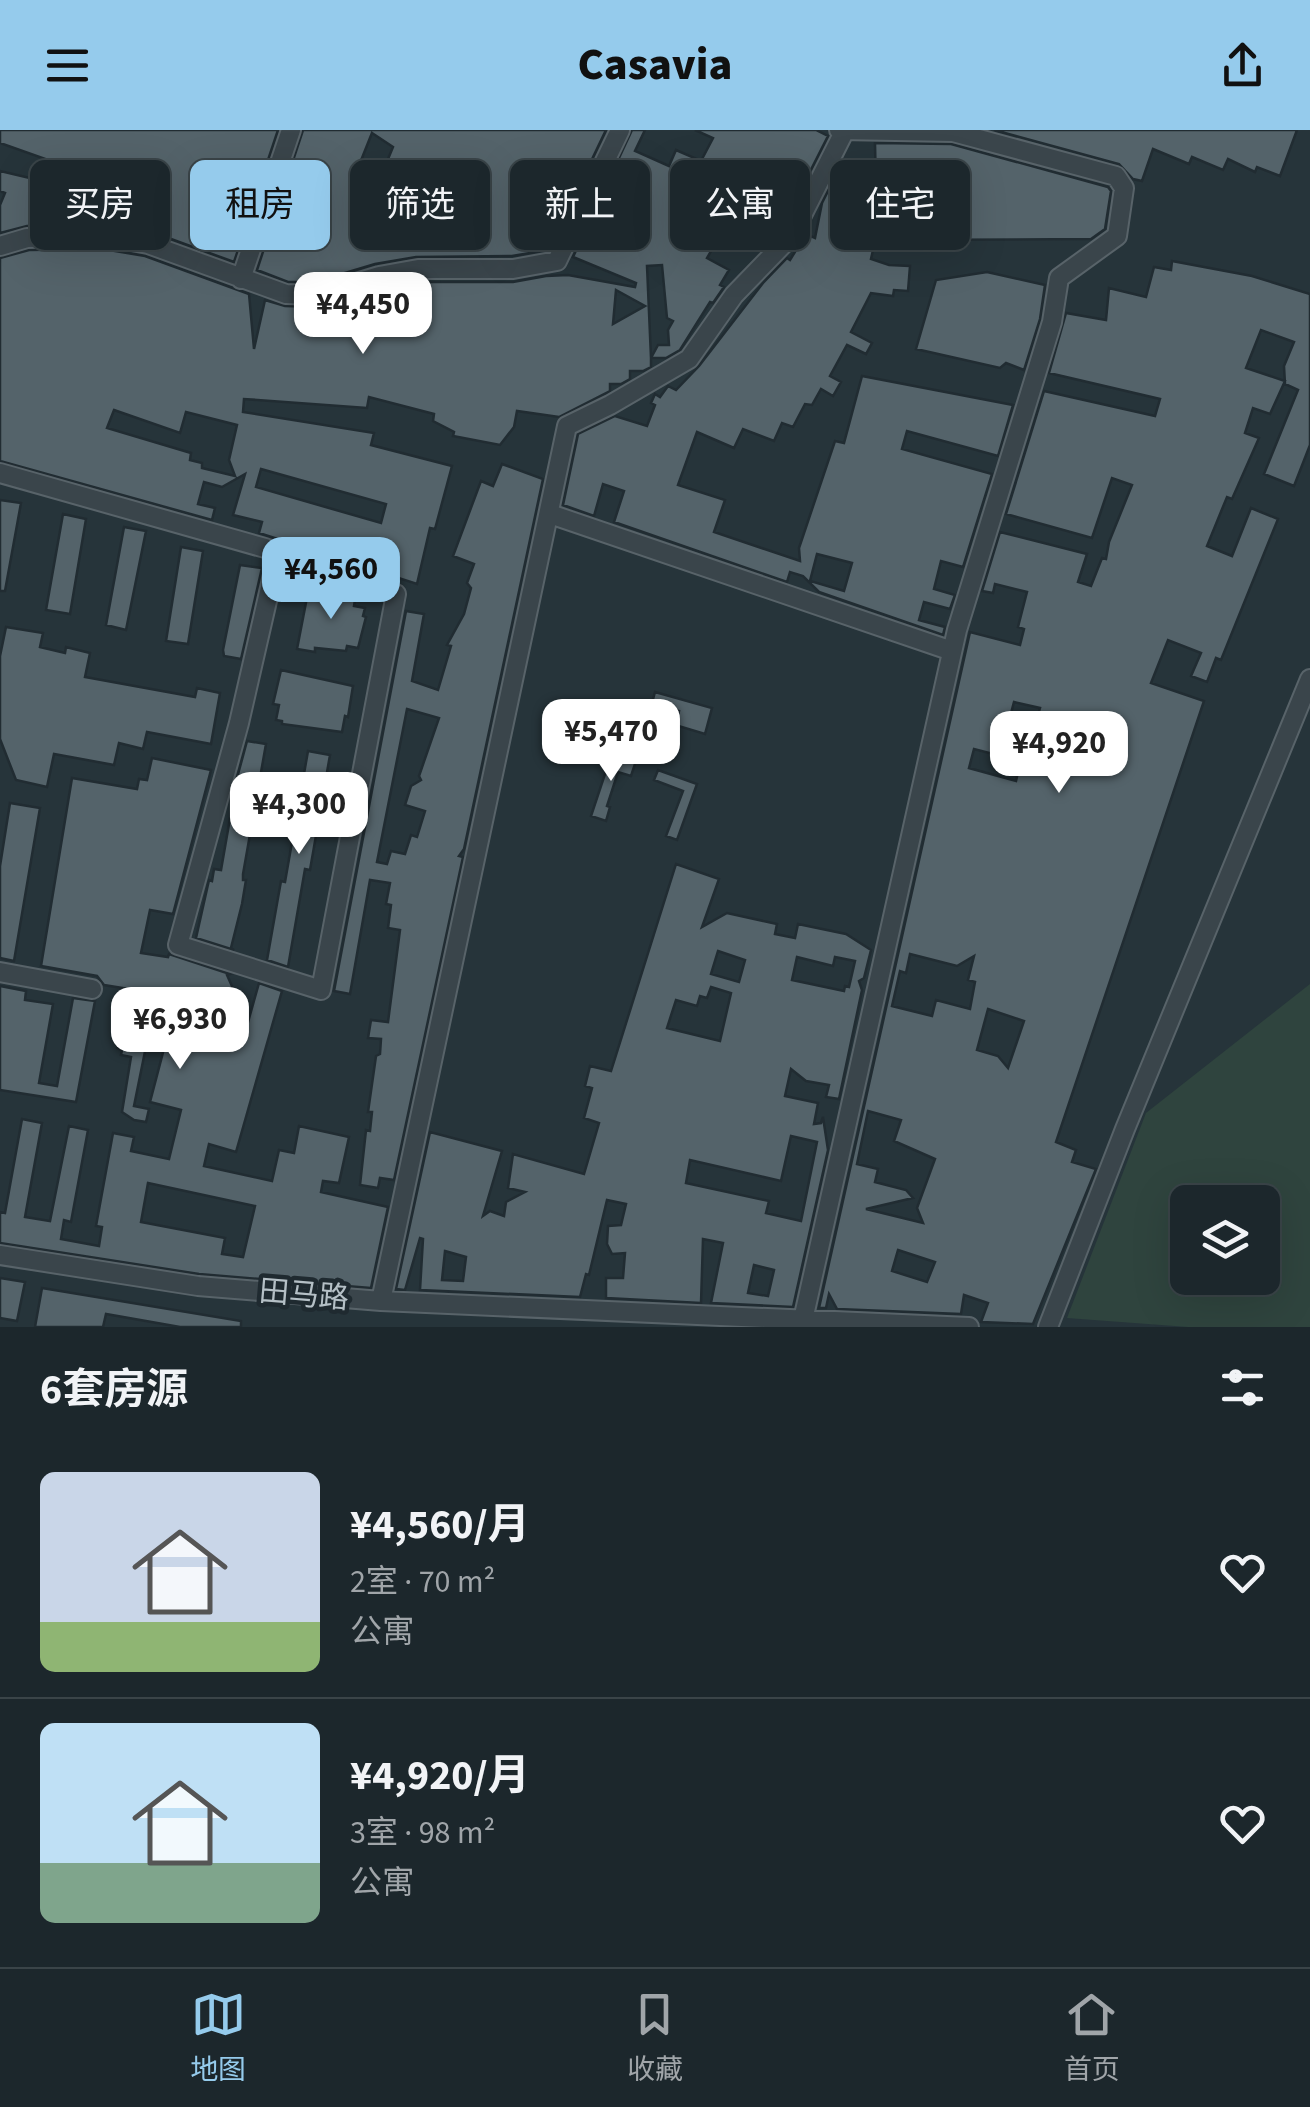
<!DOCTYPE html>
<html lang="zh">
<meta charset="utf-8">
<style>
body{margin:0;font-family:"Source Sans 3","Noto Sans SC",sans-serif;background:#252f34;color:#f1f3f6;height:100vh;display:flex;flex-direction:column;font-size:38px;white-space:nowrap}
*{box-sizing:border-box;margin:0}
p{font-size:32px;color:#a0a5a9}
.icon{flex:none;width:55px;height:55px;fill:none;stroke:currentColor;stroke-width:2;stroke-linecap:round;stroke-linejoin:round}
.map{position:relative;height:1197px;overflow:hidden}
.sheet{display:flex;flex-direction:column;background:#1c272c;flex:1}
.sheet>*{flex:none}
.guide{position:absolute;left:30px;top:30px;width:1250px;height:90px;display:flex;gap:20px}
.buttons{position:absolute;left:1170px;top:1055px;display:grid;gap:20px}
.buttons a{display:grid;place-items:center;width:110px;height:110px;border-radius:15px;background:#1c272c;box-shadow:0 10px 40px #0002,0 0 0 2px #3a4448;font-size:50px}
.price{position:absolute;translate:-50% -85px;padding:0 22px;border-radius:20px;background:#fff;color:#222;font-size:32px;line-height:65px;filter:drop-shadow(0 2px 5px #0008)}
.price::after{content:'';position:absolute;left:50%;top:60px;width:30px;height:22px;margin-left:-15px;background:inherit;clip-path:polygon(0 0,100% 0,50% 100%)}
.price.on{background:#95cbec;color:#111}
ul{padding:0;list-style:none}
li{display:flex;align-items:center;gap:30px;height:250px;padding:0 40px}
li+li{border-top:2px solid #3a4448}
li span{display:grid;place-items:center;flex:none;width:280px;height:200px;border-radius:15px;color:#555}
li>.icon{margin-inline-start:auto}
span .icon{width:120px;height:120px;fill:#fffc;stroke-width:1}
li b{font-size:42px}
h2{display:flex;justify-content:space-between;align-items:center;height:120px;padding:0 40px;font-size:42px}
.pill{padding:0 35px;border-radius:15px;background:#1c272c;box-shadow:0 10px 40px #0002,0 0 0 2px #3a4448;font-size:35px;line-height:90px}
.pill.on{background:#95cbec;color:#111}
header{display:flex;justify-content:space-between;align-items:center;height:130px;padding:0 40px;background:#95cbec;color:#111;font-size:45px;font-weight:800}
.dock{display:flex;justify-content:space-around;align-items:center;height:140px;border-top:2px solid #3a4448;background:#1c272c;font-size:28px;color:#a0a5a9}
.dock a{display:grid;justify-items:center;gap:5px}
.dock .on{color:#95cbec}
.map>svg:first-child{display:block}
.green{fill:#2f443e;fill-rule:evenodd}
.building{fill:#54636a;stroke:#212c32;stroke-width:2.5;fill-rule:evenodd}
.lines{fill:none;stroke-linecap:round;stroke-linejoin:round}
.minor-casing{stroke:#586369;stroke-width:22}
.minor{stroke:#3a454b;stroke-width:18}
.labels{text-anchor:middle;dominant-baseline:central;stroke-width:9;stroke-linejoin:round;paint-order:stroke}
.street-label{font-size:30px;fill:#b5c0c6;stroke:#1f2a30}
</style>
<header><svg class="icon" aria-label="menu" viewBox="0 0 24 24"><path d="M4 6h16M4 12h16M4 18h16"/></svg>Casavia<svg class="icon" aria-label="share" viewBox="0 0 24 24"><path d="M12 15V3M7 8l5-5 5 5M5 13v7h14v-7"/></svg></header>
<div class="map">
<svg width="1310" height="1197" viewBox="0 0 1310 1197">
<rect width="100%" height="100%" fill="#26343a"/>
<path class="green" d="M 1310,854 L 1310,1197 L 1188,1197 L 1067,1188 L 1146,983 ZM 1188,1072 L 1262,1072 L 1262,1148 L 1188,1148 Z"/>
<path class="building" d="M 0,0 L 278,0 L 234,132 L 152,102 L 106,94 L 27,96 L 0,103 L 0,75 L 5,63 L 0,61 L 0,41 L 34,49 L 36,44 L 97,55 L 99,48 L 0,13 Z
M 303,0 L 606,0 L 550,117 L 542,114 L 548,120 L 512,126 L 416,127 L 375,134 L 315,152 L 288,152 L 257,140 ZM 372,3 L 393,17 L 381,46 L 358,38 Z
M 632,0 L 645,0 L 635,21 L 669,36 L 676,20 L 701,31 L 713,8 L 695,0 L 816,0 L 828,6 L 785,91 L 782,89 L 765,115 L 752,107 L 746,115 L 723,101 L 707,128 L 729,140 L 720,155 L 724,157 L 713,173 L 710,172 L 680,220 L 666,228 L 651,228 L 651,237 L 643,241 L 630,241 L 630,249 L 621,254 L 610,254 L 610,261 L 559,287 L 517,281 L 514,297 L 500,315 L 453,306 L 454,302 L 433,291 L 434,284 L 369,267 L 367,278 L 244,269 L 243,282 L 374,303 L 371,315 L 452,336 L 435,399 L 430,398 L 417,454 L 259,403 L 262,392 L 233,385 L 245,344 L 222,357 L 204,352 L 198,374 L 215,378 L 212,390 L 0,331 L 0,128 L 29,120 L 103,119 L 145,126 L 249,164 L 254,219 L 265,170 L 285,176 L 317,177 L 382,158 L 410,158 L 411,153 L 419,152 L 513,152 L 546,146 L 568,145 L 635,157 L 636,153 L 573,127 ZM 662,135 L 667,188 L 673,191 L 668,200 L 669,215 L 658,215 L 651,228 L 647,136 ZM 616,160 L 645,176 L 613,194 ZM 114,280 L 180,303 L 186,282 L 237,295 L 229,330 L 235,346 L 202,338 L 202,333 L 190,330 L 191,323 L 107,298 ZM 261,339 L 386,374 L 381,393 L 256,357 Z
M 994,0 L 1297,0 L 1280,46 L 1257,37 L 1255,42 L 1228,29 L 1223,40 L 1192,27 L 1189,34 L 1153,19 L 1142,51 L 1133,49 L 1119,34 Z
M 875,13 L 951,14 L 1108,57 L 1111,61 L 1105,99 L 1091,109 L 897,110 L 894,103 L 877,103 Z
M 843,31 L 851,33 L 850,38 L 866,38 L 857,103 L 876,107 L 871,129 L 889,135 L 910,136 L 908,161 L 894,160 L 893,166 L 871,163 L 851,202 L 872,213 L 866,224 L 847,215 L 830,246 L 841,252 L 833,266 L 821,259 L 812,275 L 805,274 L 793,297 L 782,293 L 774,311 L 743,299 L 734,318 L 697,302 L 678,355 L 725,370 L 714,402 L 800,431 L 799,418 L 835,311 L 844,313 L 862,246 L 1013,275 L 998,326 L 907,301 L 902,319 L 992,344 L 963,437 L 941,431 L 934,459 L 955,465 L 950,479 L 924,472 L 919,490 L 945,497 L 943,505 L 819,462 L 803,446 L 790,442 L 787,452 L 614,392 L 624,361 L 603,354 L 594,386 L 563,375 L 578,304 L 615,286 L 647,296 L 655,275 L 651,273 L 655,264 L 660,267 L 668,256 L 676,260 L 699,236 L 763,153 L 787,128 L 790,130 L 806,104 L 815,108 L 822,73 ZM 817,424 L 852,433 L 844,461 L 810,451 Z
M 1172,131 L 1252,146 L 1310,164 L 1310,315 L 1294,356 L 1264,344 L 1298,260 L 1285,254 L 1284,236 L 1294,212 L 1261,200 L 1246,238 L 1285,251 L 1270,284 L 1253,278 L 1245,303 L 1259,308 L 1232,369 L 1227,367 L 1207,416 L 1232,426 L 1251,378 L 1278,389 L 1221,530 L 1216,528 L 1207,552 L 1191,546 L 1201,523 L 1168,510 L 1151,553 L 1204,571 L 1056,1012 L 1076,1020 L 1072,1032 L 1096,1039 L 1033,1194 L 981,1192 L 988,1173 L 964,1165 L 961,1184 L 837,1179 L 829,1164 L 826,1178 L 819,1178 L 970,502 L 1020,515 L 1024,499 L 1018,497 L 1027,462 L 995,454 L 993,463 L 982,461 L 1000,402 L 1087,424 L 1078,452 L 1091,456 L 1102,428 L 1106,429 L 1109,412 L 1132,355 L 1112,348 L 1092,408 L 1006,384 L 1044,261 L 1155,286 L 1160,269 L 1049,243 L 1066,183 L 1106,190 L 1109,158 L 1146,167 L 1154,137 L 1171,140 ZM 1014,572 L 1040,578 L 1035,596 L 1046,599 L 1042,614 L 1065,604 L 1053,641 L 1042,623 L 1023,620 L 1016,651 L 969,638 L 974,619 L 997,625 L 999,613 L 995,608 L 1006,602 ZM 910,824 L 957,836 L 974,826 L 968,850 L 975,852 L 970,879 L 936,870 L 932,886 L 892,876 L 900,841 L 906,843 ZM 988,879 L 1024,891 L 1008,938 L 998,926 L 977,920 ZM 868,981 L 901,990 L 894,1011 L 935,1029 L 917,1078 L 923,1093 L 866,1079 L 913,1068 L 906,1060 L 875,1052 L 878,1039 L 857,1034 ZM 898,1120 L 935,1132 L 927,1152 L 892,1141 Z
M 987,142 L 1045,155 L 1040,189 L 1024,240 L 1006,233 L 1000,238 L 916,219 L 936,150 Z
M 502,334 L 543,349 L 464,719 L 459,726 L 463,727 L 394,1050 L 380,1048 L 378,1058 L 360,1055 L 366,1000 L 370,1001 L 372,982 L 368,982 L 376,926 L 380,924 L 381,909 L 368,908 L 371,890 L 388,892 L 400,800 L 388,798 L 391,775 L 386,774 L 390,753 L 370,750 L 350,864 L 334,861 L 406,481 L 424,484 L 412,551 L 438,560 L 451,516 L 447,515 L 464,484 L 471,458 L 467,453 L 474,434 L 453,426 L 481,351 L 493,356 ZM 407,579 L 439,588 L 419,646 L 421,650 L 411,656 L 405,675 L 425,681 L 417,707 L 411,705 L 405,724 L 391,721 L 387,734 L 377,732 Z
M 0,370 L 21,373 L 5,461 L 0,461 Z
M 63,384 L 86,389 L 70,484 L 46,480 Z
M 124,397 L 146,401 L 126,500 L 106,495 Z
M 181,417 L 203,421 L 188,514 L 166,511 Z
M 240,435 L 262,438 L 241,529 L 224,526 L 223,520 Z
M 309,457 L 355,470 L 354,476 L 365,478 L 363,486 L 366,487 L 358,518 L 347,516 L 346,521 L 315,518 L 315,522 L 297,519 Z
M 6,497 L 43,503 L 40,517 L 65,523 L 66,517 L 90,523 L 85,547 L 195,567 L 197,558 L 220,563 L 211,614 L 147,602 L 143,619 L 119,613 L 114,635 L 54,624 L 47,657 L 16,650 L 0,609 L 0,526 Z
M 281,540 L 353,556 L 348,587 L 345,586 L 342,602 L 282,594 L 282,591 L 276,590 L 279,575 L 273,574 Z
M 655,562 L 712,578 L 705,604 L 675,595 L 679,581 L 652,573 Z
M 247,611 L 266,614 L 243,744 L 243,750 L 246,750 L 242,774 L 231,818 L 234,820 L 196,808 L 209,750 L 212,751 L 214,739 L 221,740 L 237,648 Z
M 308,621 L 330,625 L 310,740 L 305,739 L 288,837 L 267,830 L 281,751 L 285,752 Z
M 612,623 L 636,631 L 631,646 L 618,642 L 607,676 L 610,677 L 606,691 L 591,686 Z
M 152,628 L 211,640 L 173,784 L 150,780 L 141,823 L 168,827 L 169,824 L 230,844 L 227,845 L 248,892 L 259,853 L 282,861 L 236,1022 L 209,1014 L 204,1036 L 272,1051 L 279,1020 L 294,1023 L 299,996 L 349,1007 L 339,1053 L 323,1051 L 321,1062 L 388,1077 L 371,1158 L 199,1144 L 0,1113 L 0,1082 L 5,1083 L 22,989 L 42,993 L 25,1087 L 50,1091 L 69,996 L 88,1000 L 71,1092 L 64,1090 L 61,1109 L 99,1116 L 102,1097 L 96,1096 L 113,1003 L 134,1007 L 131,1021 L 169,1029 L 181,980 L 150,972 L 176,873 L 156,867 L 134,976 L 149,979 L 146,992 L 134,990 L 122,982 L 131,927 L 121,925 L 122,920 L 117,918 L 129,859 L 104,855 L 97,846 L 41,836 L 72,648 L 137,659 L 139,649 L 147,650 ZM 148,1053 L 255,1076 L 243,1127 L 222,1124 L 225,1108 L 141,1092 Z
M 658,640 L 697,654 L 677,710 L 666,706 L 683,661 L 654,650 Z
M 10,673 L 40,678 L 14,831 L 0,828 L 0,736 Z
M 676,734 L 719,749 L 702,797 L 727,783 L 777,794 L 775,804 L 795,808 L 798,794 L 846,804 L 871,820 L 864,848 L 859,851 L 862,860 L 839,969 L 826,967 L 829,955 L 806,951 L 791,939 L 785,966 L 818,973 L 814,994 L 821,993 L 823,987 L 828,1020 L 793,1177 L 711,1173 L 723,1113 L 703,1109 L 701,1173 L 606,1168 L 606,1148 L 623,1148 L 625,1123 L 612,1124 L 607,1114 L 608,1096 L 621,1095 L 626,1074 L 607,1070 L 589,1145 L 586,1144 L 580,1167 L 420,1160 L 423,1109 L 420,1108 L 405,1160 L 396,1159 L 430,1002 L 502,1021 L 483,1086 L 490,1081 L 504,1086 L 506,1072 L 525,1062 L 508,1058 L 513,1024 L 584,1044 L 599,993 L 584,988 L 592,958 L 585,956 L 590,936 L 611,941 ZM 718,821 L 745,830 L 739,852 L 711,844 ZM 797,827 L 833,836 L 835,827 L 855,831 L 849,857 L 845,856 L 844,861 L 792,850 ZM 711,857 L 731,863 L 720,911 L 667,898 L 676,870 L 697,876 L 700,866 L 707,868 ZM 791,1006 L 817,1012 L 801,1091 L 766,1083 L 769,1071 L 686,1053 L 690,1030 L 781,1051 ZM 445,1121 L 466,1127 L 463,1151 L 442,1150 ZM 754,1135 L 774,1140 L 768,1166 L 748,1163 Z
M 0,856 L 26,861 L 25,870 L 53,874 L 39,953 L 57,956 L 73,868 L 95,871 L 76,972 L 0,960 Z
M 0,1148 L 25,1152 L 17,1191 L 0,1188 Z
M 42,1158 L 241,1191 L 241,1197 L 180,1197 L 106,1184 L 103,1197 L 35,1197 Z"/>
<g class="lines">
<g class="minor-casing">
<path id="minor" d="M 0,116 L 27,108 L 104,106 L 148,114 L 286,164 L 317,165 L 379,146 L 418,139 L 513,139 L 557,131 L 620,0
M 241,149 L 291,0
M 0,343 L 265,418 L 278,423 L 396,464 L 321,860 L 178,815 L 239,593 L 278,423
M 550,384 L 952,521
M 0,842 L 92,859
M 0,1125 L 198,1156 L 381,1171 L 969,1197
M 381,1171 L 567,296 L 610,275 L 689,229 L 734,165 L 792,105 L 844,2
M 803,1190 L 957,500 L 1052,192 L 1059,148 L 1117,106 L 1124,58 L 1116,46 L 953,2 L 839,0
M 1048,1197 L 1125,999 L 1310,549"/>
</g>
<use href="#minor" class="minor"/>
</g>
<g class="labels">
<g class="street-label">
<text transform="translate(304 1165) rotate(5)">田马路</text>
</g>
</g>
</svg>
<div class="buttons">
<a><svg class="icon" aria-label="layers" viewBox="0 0 24 24"><path d="M12 4l9 5-9 5-9-5zM3 14l9 5 9-5"/></svg></a>
</div>
<b class="price" style="left:363px;top:227px">¥4,450</b>
<b class="price on" style="left:331px;top:492px">¥4,560</b>
<b class="price" style="left:611px;top:654px">¥5,470</b>
<b class="price" style="left:1059px;top:666px">¥4,920</b>
<b class="price" style="left:299px;top:727px">¥4,300</b>
<b class="price" style="left:180px;top:942px">¥6,930</b>
<div class="guide">
<a class="pill">买房</a>
<a class="pill on">租房</a>
<a class="pill">筛选</a>
<a class="pill">新上</a>
<a class="pill">公寓</a>
<a class="pill">住宅</a>
</div>
</div>
<section class="sheet">
<h2>6套房源<svg class="icon" aria-label="filters" viewBox="0 0 24 24"><path d="M4 7h16M4 17h16"/><circle cx="9" cy="7" r="2"/><circle cx="15" cy="17" r="2"/></svg></h2>
<ul>
<li><span style="background:linear-gradient(#c9d6e8 75%,#8fb573 0)"><svg class="icon" aria-label="home" viewBox="0 0 24 24"><path d="M3 11l9-7 9 7M6 9v11h12V9"/></svg></span><div><b>¥4,560/月</b><p>2室 · 70 m²</p><p>公寓</p></div><svg class="icon" aria-label="heart" viewBox="0 0 24 24"><path d="M12 20l-8-8c-3-5 5-10 8-4 3-6 11-1 8 4z"/></svg></li>
<li><span style="background:linear-gradient(#bfe0f5 70%,#7fa58c 0)"><svg class="icon" aria-label="home" viewBox="0 0 24 24"><path d="M3 11l9-7 9 7M6 9v11h12V9"/></svg></span><div><b>¥4,920/月</b><p>3室 · 98 m²</p><p>公寓</p></div><svg class="icon" aria-label="heart" viewBox="0 0 24 24"><path d="M12 20l-8-8c-3-5 5-10 8-4 3-6 11-1 8 4z"/></svg></li>
</ul>
</section>
<nav class="dock">
<a class="on"><svg class="icon" aria-label="map" viewBox="0 0 24 24"><path d="M3 6l6-2 6 2 6-2v14l-6 2-6-2-6 2zM9 4v14M15 6v14"/></svg>地图</a>
<a><svg class="icon" aria-label="saved" viewBox="0 0 24 24"><path d="M7 4h10v16l-5-4-5 4z"/></svg>收藏</a>
<a><svg class="icon" aria-label="home" viewBox="0 0 24 24"><path d="M3 11l9-7 9 7M6 9v11h12V9"/></svg>首页</a>
</nav>
